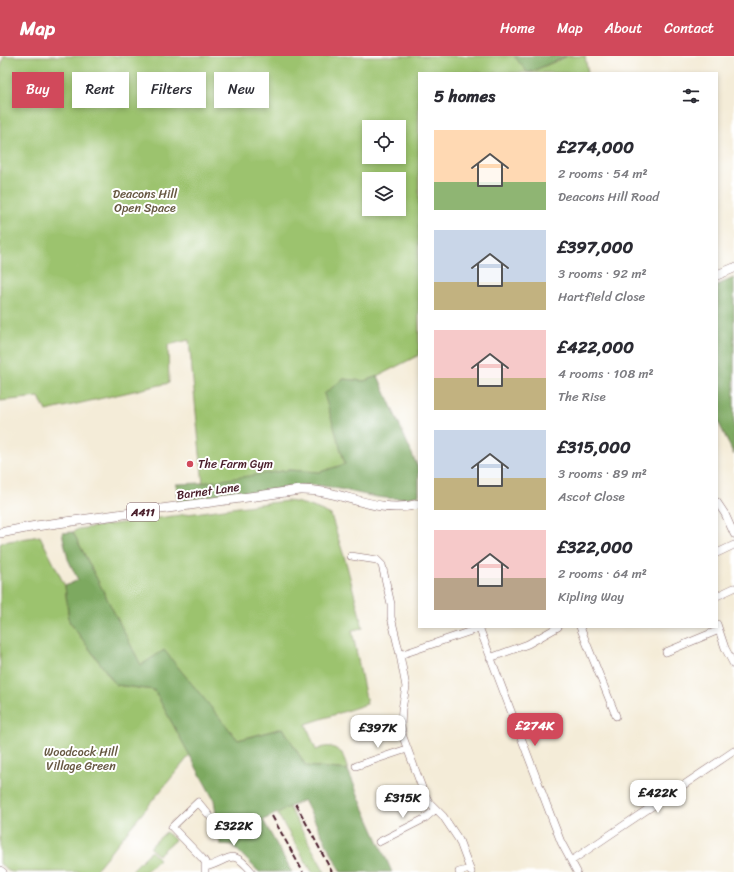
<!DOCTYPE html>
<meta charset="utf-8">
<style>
body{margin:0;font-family:Sriracha,sans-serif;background:#f2f2f3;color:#2b2b33;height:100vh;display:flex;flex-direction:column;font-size:15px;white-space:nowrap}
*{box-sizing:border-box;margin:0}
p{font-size:13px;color:#7c7c81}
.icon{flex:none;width:22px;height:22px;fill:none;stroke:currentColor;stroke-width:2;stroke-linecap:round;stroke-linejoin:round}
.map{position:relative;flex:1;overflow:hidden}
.drawer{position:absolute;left:418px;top:16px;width:300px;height:556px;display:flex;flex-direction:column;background:#fff;border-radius:0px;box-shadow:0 2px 6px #0003}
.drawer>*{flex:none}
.banner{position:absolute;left:12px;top:16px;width:346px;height:36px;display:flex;gap:8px}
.tools{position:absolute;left:362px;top:64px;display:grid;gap:8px}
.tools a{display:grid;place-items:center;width:44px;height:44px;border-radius:0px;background:#fff;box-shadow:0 2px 6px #0003;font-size:20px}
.price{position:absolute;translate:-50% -34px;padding:0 9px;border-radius:8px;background:#fff;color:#222;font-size:13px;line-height:26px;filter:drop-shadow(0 1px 2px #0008)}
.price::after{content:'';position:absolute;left:50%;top:24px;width:12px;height:9px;margin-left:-6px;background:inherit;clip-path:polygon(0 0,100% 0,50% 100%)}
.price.active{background:#d1495b;color:#fff}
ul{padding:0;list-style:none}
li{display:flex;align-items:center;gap:12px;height:100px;padding:0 16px}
li span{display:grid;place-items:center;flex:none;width:112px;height:80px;border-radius:0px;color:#555}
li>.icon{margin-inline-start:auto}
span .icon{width:48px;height:48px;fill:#fffc;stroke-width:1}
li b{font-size:17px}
h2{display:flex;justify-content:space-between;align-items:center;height:48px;padding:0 16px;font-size:17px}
.pill{padding:0 14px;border-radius:0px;background:#fff;box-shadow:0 2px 6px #0003;font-size:14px;line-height:36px}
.pill.active{background:#d1495b;color:#fff}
header{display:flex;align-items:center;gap:24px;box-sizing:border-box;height:56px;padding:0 20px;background:#d1495b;color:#fff}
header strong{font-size:19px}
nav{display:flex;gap:22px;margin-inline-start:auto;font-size:14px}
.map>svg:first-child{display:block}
.green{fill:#9cc36e;stroke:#73714c;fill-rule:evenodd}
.forest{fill:#7da961;stroke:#646446}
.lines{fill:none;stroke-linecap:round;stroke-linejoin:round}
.minor-casing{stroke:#866768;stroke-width:8}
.major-casing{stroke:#866768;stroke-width:10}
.minor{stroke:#fff;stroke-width:7}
.major{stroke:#fff;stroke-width:9}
.rail{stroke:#4a1f2b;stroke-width:2;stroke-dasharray:6 3;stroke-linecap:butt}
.poi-dot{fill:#d1495b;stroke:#fff;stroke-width:1.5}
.labels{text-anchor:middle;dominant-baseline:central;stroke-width:4;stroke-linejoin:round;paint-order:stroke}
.shield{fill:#fff;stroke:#80626b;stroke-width:1}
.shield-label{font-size:11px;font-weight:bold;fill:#4a1f2b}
.park-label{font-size:12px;fill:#675842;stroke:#fff}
.poi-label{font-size:12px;fill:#4a1f2b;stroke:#fff;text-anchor:start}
.street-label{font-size:12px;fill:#4a1f2b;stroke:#fff}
</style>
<header>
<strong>Map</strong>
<nav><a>Home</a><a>Map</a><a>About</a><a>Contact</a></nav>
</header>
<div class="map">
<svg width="734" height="816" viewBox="0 0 734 816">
<rect width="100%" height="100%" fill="#fff"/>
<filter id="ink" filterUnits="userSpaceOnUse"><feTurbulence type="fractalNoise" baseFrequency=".025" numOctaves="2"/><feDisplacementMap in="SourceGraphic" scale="8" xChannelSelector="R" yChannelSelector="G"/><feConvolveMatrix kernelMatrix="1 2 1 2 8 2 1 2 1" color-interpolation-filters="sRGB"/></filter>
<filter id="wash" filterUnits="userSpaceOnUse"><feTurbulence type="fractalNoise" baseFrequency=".012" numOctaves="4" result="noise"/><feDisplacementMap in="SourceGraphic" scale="16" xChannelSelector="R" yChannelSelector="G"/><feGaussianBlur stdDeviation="0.9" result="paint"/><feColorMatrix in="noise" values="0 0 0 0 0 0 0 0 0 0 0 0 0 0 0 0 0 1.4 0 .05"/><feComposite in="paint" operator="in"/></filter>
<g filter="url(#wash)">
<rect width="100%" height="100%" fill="#f4ecd8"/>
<path class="green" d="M 4,0 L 514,0 L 528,17 L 568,0 L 585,0 L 588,17 L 419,17 L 419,299 L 378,320 L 364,325 L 343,323 L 346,408 L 320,416 L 289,414 L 203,428 L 189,284 L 168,289 L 169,327 L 46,355 L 39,341 L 0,345 L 0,14 ZM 369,71 L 399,71 L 399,101 L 369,101 ZM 369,123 L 399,123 L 399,153 L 369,153 Z
M 288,445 C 304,447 317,452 331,459 L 347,510 L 363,572 L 352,574 L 367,648 L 306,668 L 316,694 C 328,689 331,689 342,697 L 348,714 L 306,710 L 283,672 L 238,684 L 164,595 L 141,610 L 73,476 L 78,473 L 268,447 Z
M 40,480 L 65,530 L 69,565 L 116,629 L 154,634 L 190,699 L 94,816 L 11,816 L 0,808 L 0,488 L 3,486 Z
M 289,751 L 325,816 L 312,816 L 277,757 Z
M 166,776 L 175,784 L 158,799 L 151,793 L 151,790 Z
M 151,795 L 159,803 L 145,816 L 133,816 L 133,813 Z"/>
<path class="forest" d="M 514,0 L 567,0 L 528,17 Z
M 734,222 L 734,399 L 717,363 L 717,229 Z
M 378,320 L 419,414 L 419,439 C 380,451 344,428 305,429 C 292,430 278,433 265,435 C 236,439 207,443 178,447 L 176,428 L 201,427 L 289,414 L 320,416 L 345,408 L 324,338 L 343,323 L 364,325 Z
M 73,476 L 141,609 L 164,594 L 238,684 L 283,672 L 306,710 L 348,714 L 363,751 L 392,816 L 341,816 L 304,744 L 263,764 L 292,816 L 259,816 L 232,789 L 220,788 L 214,744 L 154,634 L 116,629 L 69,565 L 65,530 L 78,524 L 68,503 L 62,477 Z"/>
</g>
<g filter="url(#ink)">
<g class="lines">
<g class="minor-casing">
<path id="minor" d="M 717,446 L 725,458 L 734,478
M 717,497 L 734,489
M 351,500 L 377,504 L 382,509 L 391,548 L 391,561 L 400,599 L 406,631 L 402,653 L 401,670 L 403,681 L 424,737 L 429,746 L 443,760 L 459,784 L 471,816
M 717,540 L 734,532
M 717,568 L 725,592 L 734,609
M 479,571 L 554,768 L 561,786 L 577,816
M 580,571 L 616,660
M 666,596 L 719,574
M 400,599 L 480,572
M 490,602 L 528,588 L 558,571
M 356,710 L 407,693
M 379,786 L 424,763 L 436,753
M 571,805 L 734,695
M 205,811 C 230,805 231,790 252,816
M 0,814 L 3,816
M 205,816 L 205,806 L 202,802 L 172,771 L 198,746 L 214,765
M 459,816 L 470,813"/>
</g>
<g class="major-casing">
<path id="major" d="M 717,219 L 734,212
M 0,477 L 36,470 L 300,434 C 343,433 375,460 419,448"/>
</g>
<use href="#minor" class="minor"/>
<use href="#major" class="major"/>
<path class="rail" d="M 296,748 L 332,816
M 272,760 L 303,816"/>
</g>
</g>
<circle class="poi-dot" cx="190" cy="408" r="4"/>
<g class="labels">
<rect class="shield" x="127" y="447" width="32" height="18" rx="3"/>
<g class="shield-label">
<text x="143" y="456">A411</text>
</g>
<g class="park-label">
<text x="145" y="138">Deacons Hill<tspan x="145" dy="14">Open Space</tspan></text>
<text x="81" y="696">Woodcock Hill<tspan x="81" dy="14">Village Green</tspan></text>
</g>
<g class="poi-label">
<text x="198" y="408">The Farm Gym</text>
</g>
<g class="street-label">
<text transform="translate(208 435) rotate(-8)">Barnet Lane</text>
</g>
</g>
</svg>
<div class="tools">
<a><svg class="icon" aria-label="locate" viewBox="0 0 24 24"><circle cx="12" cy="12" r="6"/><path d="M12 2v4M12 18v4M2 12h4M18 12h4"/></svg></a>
<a><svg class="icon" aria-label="layers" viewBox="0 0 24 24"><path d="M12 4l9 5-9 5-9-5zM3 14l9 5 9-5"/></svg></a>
</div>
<b class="price active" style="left:535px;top:691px">£274K</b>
<b class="price" style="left:378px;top:693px">£397K</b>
<b class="price" style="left:658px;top:758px">£422K</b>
<b class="price" style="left:403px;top:763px">£315K</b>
<b class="price" style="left:234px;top:791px">£322K</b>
<div class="banner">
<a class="pill active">Buy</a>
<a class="pill">Rent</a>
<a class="pill">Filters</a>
<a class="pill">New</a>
</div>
<section class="drawer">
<h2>5 homes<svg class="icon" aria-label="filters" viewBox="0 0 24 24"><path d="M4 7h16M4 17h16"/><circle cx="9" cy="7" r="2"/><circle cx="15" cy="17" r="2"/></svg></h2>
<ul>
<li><span style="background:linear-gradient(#ffd9b3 65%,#8fb573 0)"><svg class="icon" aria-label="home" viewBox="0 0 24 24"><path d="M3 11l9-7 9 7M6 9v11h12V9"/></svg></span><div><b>£274,000</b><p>2 rooms · 54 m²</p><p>Deacons Hill Road</p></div></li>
<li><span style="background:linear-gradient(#c9d6e8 65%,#c2b280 0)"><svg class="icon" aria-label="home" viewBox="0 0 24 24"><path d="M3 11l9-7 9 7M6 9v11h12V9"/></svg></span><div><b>£397,000</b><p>3 rooms · 92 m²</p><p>Hartfield Close</p></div></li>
<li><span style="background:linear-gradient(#f6c9c9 60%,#c2b280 0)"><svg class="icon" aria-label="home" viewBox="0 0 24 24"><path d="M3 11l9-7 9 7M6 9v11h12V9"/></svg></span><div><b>£422,000</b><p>4 rooms · 108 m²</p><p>The Rise</p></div></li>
<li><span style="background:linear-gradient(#c9d6e8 60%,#c2b280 0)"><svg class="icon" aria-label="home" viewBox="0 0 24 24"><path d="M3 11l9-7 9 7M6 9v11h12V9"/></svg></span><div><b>£315,000</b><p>3 rooms · 89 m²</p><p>Ascot Close</p></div></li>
<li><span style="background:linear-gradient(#f6c9c9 60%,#b9a48a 0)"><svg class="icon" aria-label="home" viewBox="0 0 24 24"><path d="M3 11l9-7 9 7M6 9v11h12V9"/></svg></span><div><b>£322,000</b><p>2 rooms · 64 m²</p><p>Kipling Way</p></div></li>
</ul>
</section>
</div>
